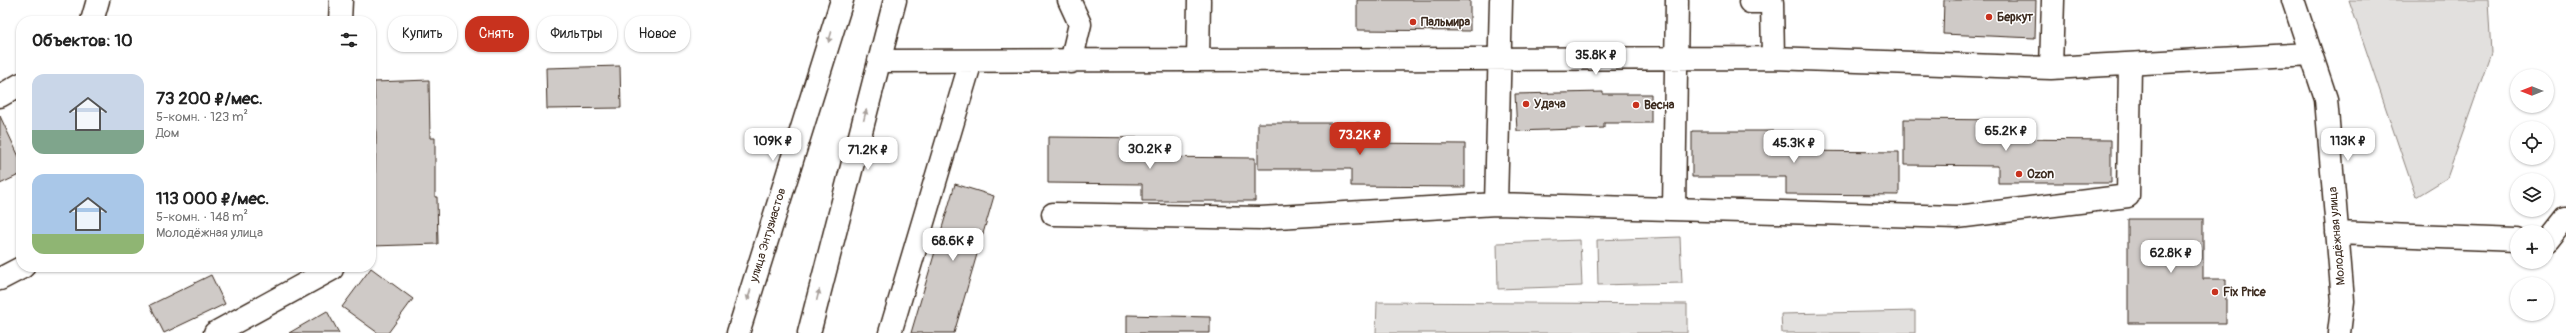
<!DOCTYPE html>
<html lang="ru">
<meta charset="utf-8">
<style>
body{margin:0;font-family:Pangolin,sans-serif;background:#f2f2f2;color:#222;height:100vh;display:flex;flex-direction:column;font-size:15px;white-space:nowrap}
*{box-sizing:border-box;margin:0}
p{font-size:13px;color:#767676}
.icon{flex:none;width:22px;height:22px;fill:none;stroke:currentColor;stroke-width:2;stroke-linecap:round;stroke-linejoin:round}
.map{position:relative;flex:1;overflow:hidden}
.panel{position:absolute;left:16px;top:16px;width:360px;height:256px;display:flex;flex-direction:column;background:#fff;border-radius:16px;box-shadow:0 1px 3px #0004}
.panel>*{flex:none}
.guide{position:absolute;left:388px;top:16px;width:380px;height:36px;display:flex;gap:8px}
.needle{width:26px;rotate:270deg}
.controls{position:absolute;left:2510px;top:69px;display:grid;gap:8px}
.controls a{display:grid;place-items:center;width:44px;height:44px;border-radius:50%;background:#fff;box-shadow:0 1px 3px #0004;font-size:20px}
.price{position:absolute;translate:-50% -34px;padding:0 9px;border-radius:8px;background:#fff;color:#222;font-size:13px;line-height:26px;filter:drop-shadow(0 1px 2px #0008)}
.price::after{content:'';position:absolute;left:50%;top:24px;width:12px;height:9px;margin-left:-6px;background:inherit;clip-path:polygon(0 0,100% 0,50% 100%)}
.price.active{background:#c8321e;color:#fff}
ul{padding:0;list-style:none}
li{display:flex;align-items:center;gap:12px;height:100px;padding:0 16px}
li span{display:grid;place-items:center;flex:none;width:112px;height:80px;border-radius:12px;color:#555}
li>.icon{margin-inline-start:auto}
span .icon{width:48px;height:48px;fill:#fffc;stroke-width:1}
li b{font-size:17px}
h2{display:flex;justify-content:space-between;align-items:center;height:48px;padding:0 16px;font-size:17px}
.tag{padding:0 14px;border-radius:16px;background:#fff;box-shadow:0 1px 3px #0004;font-size:14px;line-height:36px}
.tag.active{background:#c8321e;color:#fff}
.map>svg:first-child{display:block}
.green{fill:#e2e0de;stroke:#8e857e}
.building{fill:#cfcac7;stroke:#3b2a1e}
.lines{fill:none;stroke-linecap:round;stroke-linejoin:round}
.minor-casing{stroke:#3b2a1e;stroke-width:25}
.minor{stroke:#fff;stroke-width:22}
.oneway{fill:#a79f9a}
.poi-dot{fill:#c8321e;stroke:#fff;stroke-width:1.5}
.labels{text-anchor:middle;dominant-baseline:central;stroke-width:3;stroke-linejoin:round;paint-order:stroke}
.poi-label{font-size:12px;font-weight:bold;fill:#3b2a1e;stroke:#fff;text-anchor:start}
.street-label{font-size:12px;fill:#3b2a1e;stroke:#fff}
</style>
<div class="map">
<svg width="2566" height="333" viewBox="0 0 2566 333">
<rect width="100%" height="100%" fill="#fff"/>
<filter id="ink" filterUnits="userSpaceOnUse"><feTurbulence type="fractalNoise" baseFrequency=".025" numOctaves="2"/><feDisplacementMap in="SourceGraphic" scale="8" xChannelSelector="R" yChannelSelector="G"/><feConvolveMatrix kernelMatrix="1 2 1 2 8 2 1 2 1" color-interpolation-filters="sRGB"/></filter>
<g filter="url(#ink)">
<path class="green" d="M 2349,0 L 2488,0 L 2491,53 L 2447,178 L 2416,197 Z
M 1680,237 L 1682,283 L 1598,285 L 1597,240 Z
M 1580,240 L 1582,286 L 1498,289 L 1497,243 Z
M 1377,302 L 1687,304 L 1687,333 L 1376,333 Z
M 1915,311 L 1915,333 L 1782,333 L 1781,314 Z"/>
<path class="building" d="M 1357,0 L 1470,0 L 1470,31 L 1357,30 Z
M 1944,0 L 2036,0 L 2035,38 L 1943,34 Z
M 620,66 L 621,108 L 547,109 L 546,68 Z
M 429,80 L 430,138 L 435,138 L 435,197 L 437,197 L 438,244 L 372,246 L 371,199 L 374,199 L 376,138 L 374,82 Z
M 1603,92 L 1603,94 L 1651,94 L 1651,123 L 1604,123 L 1604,128 L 1517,131 L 1515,94 Z
M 0,116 L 21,161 L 21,174 L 0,184 Z
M 1904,119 L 2006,120 L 2006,139 L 2111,140 L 2111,183 L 1998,183 L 1998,166 L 1904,165 Z
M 1258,123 L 1360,123 L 1360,143 L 1465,144 L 1465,187 L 1351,186 L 1351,169 L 1258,169 Z
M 1692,131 L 1794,131 L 1794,151 L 1899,152 L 1899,195 L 1786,194 L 1786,177 L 1692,177 Z
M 1048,137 L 1150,138 L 1150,157 L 1255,158 L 1255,201 L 1142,201 L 1142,184 L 1048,183 Z
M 955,184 L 994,196 L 954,333 L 911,333 Z
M 2128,219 L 2203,219 L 2203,279 L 2226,279 L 2226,323 L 2128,323 Z
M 371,268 L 413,299 L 388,333 L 378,333 L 342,307 Z
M 211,275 L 225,304 L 164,333 L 150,305 Z
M 327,311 L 339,333 L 289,333 Z
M 1127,315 L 1210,317 L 1210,333 L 1127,333 Z"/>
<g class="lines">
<g class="minor-casing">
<path id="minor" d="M 1069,0 L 1080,24 L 1071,62
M 2293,0 L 2326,99 L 2343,301 L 2339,333
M 1750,2 L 1772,2 L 1773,58
M 92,21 L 98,0
M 340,21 L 341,0
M 1198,60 L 1199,0
M 879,61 L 1773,58 L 2051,68 L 2311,54
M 2051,68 L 2053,0
M 0,96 L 21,84
M 1496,204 L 1957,217 L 2128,196 L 2130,64
M 1674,209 L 1677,0
M 1053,214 L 1261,218 L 1496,204 L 1501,0
M 2337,233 L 2517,240
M 2547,241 L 2566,217
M 0,279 L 23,267
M 215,333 L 332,269 L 332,267
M 738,333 L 842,0
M 809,333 L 895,0
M 890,333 L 971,61"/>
</g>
<use href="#minor" class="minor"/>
</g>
<defs><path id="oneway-solid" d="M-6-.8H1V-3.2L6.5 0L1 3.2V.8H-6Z"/></defs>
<g class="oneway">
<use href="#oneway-solid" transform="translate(830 37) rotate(107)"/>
<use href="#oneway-solid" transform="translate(865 115) rotate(-76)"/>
<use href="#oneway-solid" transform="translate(749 295) rotate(107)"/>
<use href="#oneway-solid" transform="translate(818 295) rotate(-76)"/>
</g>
</g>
<g class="poi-dot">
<circle cx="1989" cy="17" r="4"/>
<circle cx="1413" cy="22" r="4"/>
<circle cx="1526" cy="104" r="4"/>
<circle cx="1636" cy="105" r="4"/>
<circle cx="2019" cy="174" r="4"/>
<circle cx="2215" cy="292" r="4"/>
</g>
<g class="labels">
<g class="poi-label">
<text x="1997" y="17">Беркут</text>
<text x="1421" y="22">Пальмира</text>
<text x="1534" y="104">Удача</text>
<text x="1644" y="105">Весна</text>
<text x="2027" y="174">Ozon</text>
<text x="2223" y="292">Fix Price</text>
</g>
<g class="street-label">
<text transform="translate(768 235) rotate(-73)">улица Энтузиастов</text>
<text transform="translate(2337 236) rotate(-95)">Молодёжная улица</text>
</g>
</g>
</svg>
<div class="controls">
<a><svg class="needle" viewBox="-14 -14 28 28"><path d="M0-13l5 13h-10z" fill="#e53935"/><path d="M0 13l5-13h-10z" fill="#767676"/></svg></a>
<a><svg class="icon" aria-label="locate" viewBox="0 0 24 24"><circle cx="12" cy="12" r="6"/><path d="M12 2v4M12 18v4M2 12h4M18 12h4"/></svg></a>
<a><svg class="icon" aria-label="layers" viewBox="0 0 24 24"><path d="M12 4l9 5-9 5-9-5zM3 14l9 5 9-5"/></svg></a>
<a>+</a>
<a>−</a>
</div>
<b class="price" style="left:1596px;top:76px">35.8K ₽</b>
<b class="price" style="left:2006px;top:152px">65.2K ₽</b>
<b class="price active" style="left:1360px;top:156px">73.2K ₽</b>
<b class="price" style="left:773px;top:162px">109K ₽</b>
<b class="price" style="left:2348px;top:162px">113K ₽</b>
<b class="price" style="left:1794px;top:164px">45.3K ₽</b>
<b class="price" style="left:1150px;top:170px">30.2K ₽</b>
<b class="price" style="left:868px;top:171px">71.2K ₽</b>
<b class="price" style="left:953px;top:262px">68.6K ₽</b>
<b class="price" style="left:2171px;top:274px">62.8K ₽</b>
<div class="guide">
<a class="tag">Купить</a>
<a class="tag active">Снять</a>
<a class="tag">Фильтры</a>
<a class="tag">Новое</a>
</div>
<section class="panel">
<h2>Объектов: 10<svg class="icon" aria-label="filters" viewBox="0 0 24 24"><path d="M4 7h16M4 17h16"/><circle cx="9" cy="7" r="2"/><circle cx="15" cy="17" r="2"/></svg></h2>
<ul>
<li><span style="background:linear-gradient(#c9d6e8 70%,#7fa58c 0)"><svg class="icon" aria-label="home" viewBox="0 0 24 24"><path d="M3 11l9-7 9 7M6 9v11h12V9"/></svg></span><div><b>73 200 ₽/мес.</b><p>5-комн. · 123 m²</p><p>Дом</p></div></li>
<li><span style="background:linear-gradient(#a9c7e8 75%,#8fb573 0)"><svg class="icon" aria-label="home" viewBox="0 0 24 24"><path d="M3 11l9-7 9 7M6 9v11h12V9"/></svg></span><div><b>113 000 ₽/мес.</b><p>5-комн. · 148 m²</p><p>Молодёжная улица</p></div></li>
</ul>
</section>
</div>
